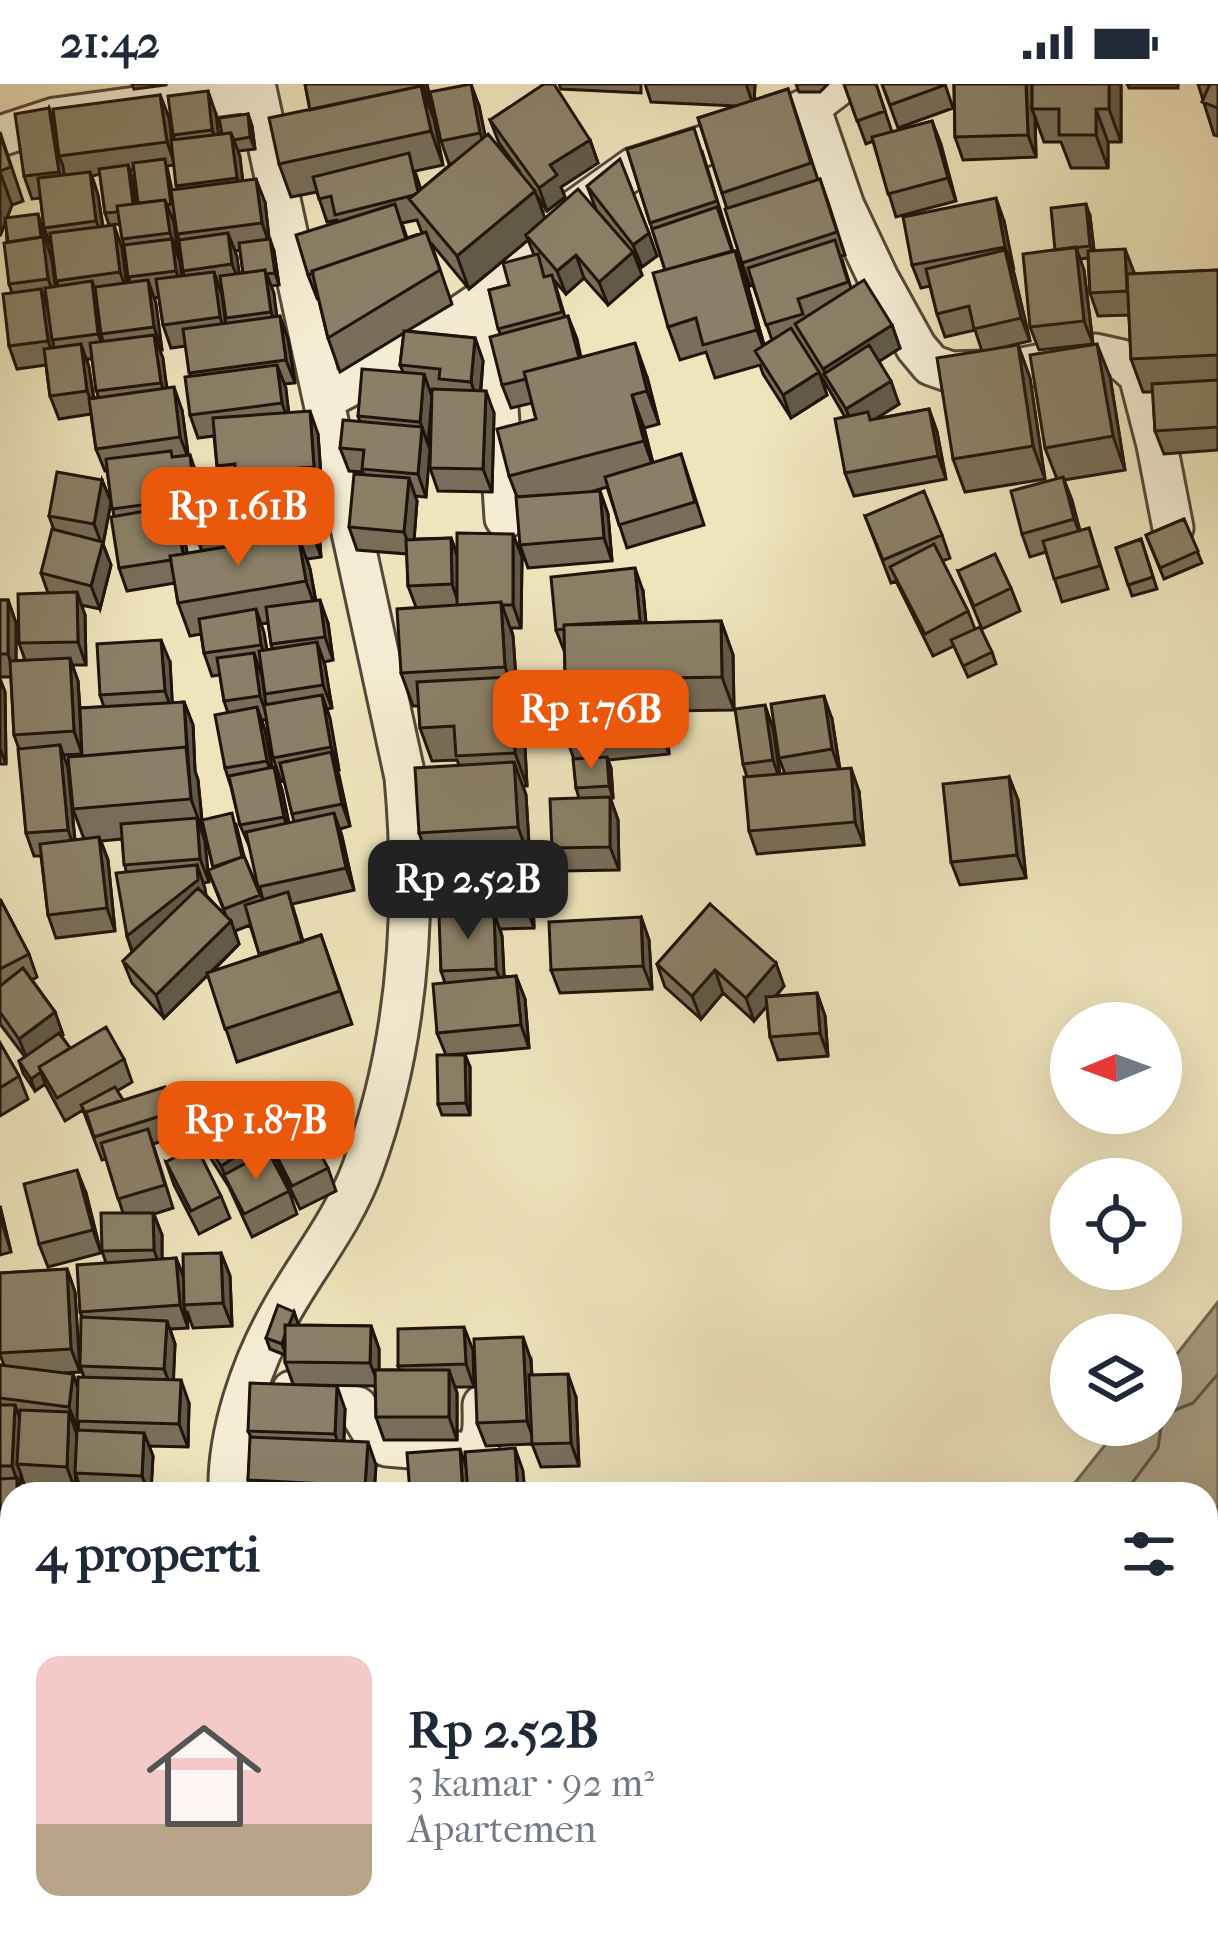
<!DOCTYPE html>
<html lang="id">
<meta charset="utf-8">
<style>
body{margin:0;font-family:"IM FELL French Canon",serif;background:#f6f6f7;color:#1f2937;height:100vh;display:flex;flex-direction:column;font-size:45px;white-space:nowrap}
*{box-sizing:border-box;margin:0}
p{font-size:39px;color:#747a83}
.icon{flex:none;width:66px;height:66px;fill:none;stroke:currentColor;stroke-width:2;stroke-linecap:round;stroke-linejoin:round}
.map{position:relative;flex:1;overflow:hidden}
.drawer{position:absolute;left:0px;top:1398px;width:1218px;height:468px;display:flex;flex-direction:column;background:#fff;border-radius:36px 36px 0 0;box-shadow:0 12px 48px #0002}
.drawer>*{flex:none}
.needle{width:78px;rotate:269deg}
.tools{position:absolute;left:1050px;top:918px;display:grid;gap:24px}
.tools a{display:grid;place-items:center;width:132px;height:132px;border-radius:50%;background:#fff;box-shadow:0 12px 48px #0002;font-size:60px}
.price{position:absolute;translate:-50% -102px;padding:0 27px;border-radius:24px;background:#ea580c;color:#fff;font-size:39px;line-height:78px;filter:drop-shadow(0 3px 6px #0008)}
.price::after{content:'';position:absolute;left:50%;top:72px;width:36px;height:27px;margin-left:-18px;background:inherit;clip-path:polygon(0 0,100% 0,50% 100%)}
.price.current{background:#222;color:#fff}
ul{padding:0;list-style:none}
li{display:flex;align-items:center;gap:36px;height:300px;padding:0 36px}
li span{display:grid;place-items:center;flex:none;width:336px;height:240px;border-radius:24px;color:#555}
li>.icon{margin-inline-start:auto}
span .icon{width:144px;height:144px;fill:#fffc;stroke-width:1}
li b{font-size:51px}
h2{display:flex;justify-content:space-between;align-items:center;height:144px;padding:0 36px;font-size:51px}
.status{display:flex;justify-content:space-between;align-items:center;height:84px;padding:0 60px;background:#fff;direction:ltr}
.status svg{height:33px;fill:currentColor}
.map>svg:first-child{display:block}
.water{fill:#a89d80;stroke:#716651;stroke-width:3}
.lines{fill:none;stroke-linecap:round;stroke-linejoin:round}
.shore{stroke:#635846;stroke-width:3}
.street-casing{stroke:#524837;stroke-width:45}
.street{stroke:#f5edd3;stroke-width:39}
.wall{fill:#786e59;stroke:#1e140b;stroke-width:3;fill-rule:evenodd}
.shaded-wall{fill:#615a48;stroke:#1e140b;stroke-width:3}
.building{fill:#8b8067;stroke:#1e140b;stroke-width:3}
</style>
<div class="status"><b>21:42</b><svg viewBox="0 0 49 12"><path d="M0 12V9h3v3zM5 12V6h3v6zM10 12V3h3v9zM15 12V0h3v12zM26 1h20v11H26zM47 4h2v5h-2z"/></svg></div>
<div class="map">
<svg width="1218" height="1866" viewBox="0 0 1218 1866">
<rect width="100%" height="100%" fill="#efe4bc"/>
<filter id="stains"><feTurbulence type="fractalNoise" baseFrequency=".00167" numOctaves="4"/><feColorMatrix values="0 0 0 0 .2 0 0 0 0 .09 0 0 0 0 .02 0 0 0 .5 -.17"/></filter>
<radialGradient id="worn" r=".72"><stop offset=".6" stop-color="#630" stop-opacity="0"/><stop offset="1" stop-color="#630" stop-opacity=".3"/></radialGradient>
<path class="water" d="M 1218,1218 L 1218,1541 L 1206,1578 L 1206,1410 L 1066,1410 L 1121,1341 L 1161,1341 L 1161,1290 Z
M 832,1854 L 1119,1854 L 1119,1866 L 827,1866 Z"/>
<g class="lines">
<path class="shore" d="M 1124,1410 L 1158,1364 L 1163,1331 L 1193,1319 L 1218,1290"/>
<g class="street-casing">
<path id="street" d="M 810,23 L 844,122 L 879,196 L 916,263 L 931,281 L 951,288 L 1012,286 L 1095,270 L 1122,276 L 1139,291 L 1157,361 L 1173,444
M 0,52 L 55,34 L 256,7
M 479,219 L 497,308 L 505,434
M 325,315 L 382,285 L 479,219 L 575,126 L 634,84 L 773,40 L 810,23 L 840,0
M 292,1307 L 357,1323 L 372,1348 L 387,1362 L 470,1369 C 486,1357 483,1339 483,1321
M 229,1410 C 227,1349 252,1279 282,1226 C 309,1178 344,1136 363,1083 C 409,957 417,825 405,693 L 255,0
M 194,1866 L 195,1854"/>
</g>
<use href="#street" class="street"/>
</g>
<path class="wall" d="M 132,0 L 166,0 L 166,1 L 134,5 Z
M 305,0 L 427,0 L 432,31 L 443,81 L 415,87 L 421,106 L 452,79 L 449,80 L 441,57 L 479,22 L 485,52 L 520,88 L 499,59 L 490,36 L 590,56 L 598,79 L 561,103 L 565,113 L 547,127 L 537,112 L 545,135 L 596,125 L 587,102 L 657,172 L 642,183 L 637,177 L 642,191 L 608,221 L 584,194 L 566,210 L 554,196 L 565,233 L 568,232 L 577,255 L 581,273 L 647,293 L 659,340 L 644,344 L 653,379 L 681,370 L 704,441 L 627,464 L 607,403 L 590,408 L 600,407 L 608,430 L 612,477 L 528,484 L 520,461 L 517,413 L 509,392 L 536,335 L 532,319 L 511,324 L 502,301 L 500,250 L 489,206 L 509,201 L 534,171 L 528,156 L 469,205 L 431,159 L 452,220 L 407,247 L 475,254 L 483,277 L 481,306 L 494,329 L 492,408 L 438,407 L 430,384 L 431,328 L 426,413 L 415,412 L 417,417 L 414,455 L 451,454 L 457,470 L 522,473 L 521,544 L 511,544 L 513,552 L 517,610 L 523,626 L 527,702 L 523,702 L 526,711 L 530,777 L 528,777 L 532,788 L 534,844 L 500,845 L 502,852 L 504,893 L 516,892 L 525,915 L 529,964 L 448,971 L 465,971 L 470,983 L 470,1031 L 442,1031 L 438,1020 L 446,971 L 437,949 L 445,899 L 441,887 L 440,832 L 437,825 L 435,782 L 431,783 L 419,749 L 459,681 L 457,676 L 432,677 L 420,644 L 419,622 L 413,622 L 401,589 L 416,523 L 408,502 L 407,470 L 357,466 L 349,443 L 364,391 L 363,388 L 349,387 L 340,364 L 360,338 L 358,332 L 403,288 L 400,281 L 404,249 L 340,288 L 328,254 L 318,213 L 317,214 L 308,191 L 338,138 L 337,136 L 327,138 L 317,108 L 291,113 L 279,80 L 310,26 ZM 417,136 L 422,149 L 407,154 L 402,139 Z
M 559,0 L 641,0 L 641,9 L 561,5 Z
M 645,0 L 755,0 L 754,16 L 788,5 L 818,96 L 820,95 L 828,118 L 845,171 L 841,172 L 851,204 L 892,241 L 900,264 L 879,277 L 899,320 L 875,335 L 929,325 L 937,348 L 946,395 L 854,412 L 845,389 L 845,333 L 820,290 L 827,311 L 791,334 L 763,290 L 760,281 L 715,294 L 706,268 L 680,276 L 668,243 L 665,186 L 627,65 L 702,67 L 733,167 L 735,167 L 747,200 L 764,261 L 772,256 L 753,201 L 750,202 L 742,179 L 727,125 L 698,34 L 736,22 L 651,18 Z
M 796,0 L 828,0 L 820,8 L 799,8 Z
M 844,0 L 876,0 L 892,48 L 932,37 L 956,117 L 896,133 L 873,57 L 866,60 Z
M 882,0 L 945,0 L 953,24 L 898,44 Z
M 954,0 L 1121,0 L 1121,58 L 1108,58 L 1108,84 L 1071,84 L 1061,58 L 1044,58 L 1035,33 L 1036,73 L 963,76 L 955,53 Z
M 1127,0 L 1178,0 L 1178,4 L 1129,4 Z
M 1198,0 L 1218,0 L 1218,52 L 1214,51 Z
M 160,11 L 169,34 L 172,56 L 175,56 L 173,51 L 216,30 L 218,50 L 248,30 L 252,42 L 255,65 L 238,67 L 243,97 L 265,118 L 269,155 L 274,167 L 279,201 L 271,202 L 277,232 L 288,255 L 295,299 L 284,300 L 289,329 L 318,350 L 322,406 L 244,412 L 241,404 L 225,405 L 217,382 L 214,352 L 198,354 L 190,331 L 191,293 L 186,262 L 171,264 L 163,241 L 159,213 L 154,214 L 162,266 L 160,266 L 167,304 L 182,326 L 188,371 L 198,394 L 202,421 L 310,412 L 318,435 L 321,473 L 307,475 L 310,485 L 316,517 L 328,539 L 333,576 L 324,578 L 332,624 L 327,625 L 339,686 L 337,686 L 350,742 L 340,745 L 354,806 L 292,820 L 303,857 L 321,851 L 352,940 L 237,978 L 208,891 L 164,934 L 132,899 L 123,877 L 132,868 L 127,852 L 126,788 L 122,755 L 101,757 L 108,776 L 115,847 L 56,854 L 48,831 L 41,772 L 34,772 L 26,749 L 19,665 L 14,651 L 11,593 L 0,593 L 0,516 L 8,516 L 16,539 L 16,577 L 25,576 L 19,559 L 48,509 L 41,489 L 54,446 L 49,432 L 102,396 L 111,418 L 103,460 L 111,481 L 100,525 L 81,521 L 85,531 L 86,581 L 72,581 L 78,597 L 80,624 L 104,623 L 100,611 L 170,578 L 172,619 L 184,618 L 193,641 L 195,687 L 198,696 L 202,736 L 236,740 L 244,772 L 263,816 L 250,764 L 240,741 L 231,703 L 225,684 L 228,629 L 224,617 L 220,591 L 212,592 L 204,569 L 201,550 L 190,552 L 178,519 L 175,499 L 127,507 L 119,484 L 114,433 L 107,387 L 105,387 L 96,365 L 91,330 L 59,335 L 50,312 L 46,281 L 17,285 L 9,262 L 12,209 L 9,200 L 6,138 L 0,152 L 0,48 L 23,117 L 12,121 L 7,134 L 42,141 L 44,154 L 52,176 L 55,203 L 58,202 L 52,165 L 44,144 L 41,114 L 32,115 L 24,92 L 49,24 L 55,42 ZM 174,81 L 178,106 L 172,106 L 167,82 ZM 130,86 L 134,86 L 138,119 L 136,120 ZM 100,90 L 105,129 L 109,141 L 120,140 L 130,199 L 127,199 L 122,164 L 103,142 L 98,111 L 92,92 ZM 171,132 L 175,132 L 184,192 L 182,192 ZM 240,166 L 243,189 L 239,189 L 235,167 ZM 87,275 L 92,275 L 98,313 L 94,314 ZM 197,438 L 199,460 L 202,467 L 187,470 L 181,440 ZM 268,539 L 272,565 L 267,566 L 261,540 ZM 262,636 L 266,636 L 273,674 L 281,697 L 284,696 L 294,738 L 289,739 L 282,706 L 274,683 L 272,683 ZM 82,670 L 73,725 L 84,755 L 75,756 L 68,684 L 63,671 ZM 202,737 L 213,784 L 208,786 L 226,832 L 206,811 L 203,799 L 209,798 ZM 250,841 L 260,872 L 212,888 L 239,860 L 235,847 Z
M 1090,132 L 1094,167 L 1134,190 L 1218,186 L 1218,366 L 1164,370 L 1155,347 L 1153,308 L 1143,308 L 1131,275 L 1129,231 L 1098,232 L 1090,209 L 1088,174 L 1080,175 L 1084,186 L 1093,260 L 1039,266 L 1030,243 L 1055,166 Z
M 1004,137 L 1013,186 L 1030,257 L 996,265 L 1018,261 L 1030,294 L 1045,395 L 965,408 L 953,375 L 982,267 L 975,246 L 945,253 L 937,230 L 930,202 L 921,204 L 912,181 Z
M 1110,293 L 1125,386 L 1064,396 L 1080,447 L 1089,444 L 1108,505 L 1062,518 L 1046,468 L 1030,473 L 1022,450 L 1057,395 L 1045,364 Z
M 865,432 L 942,451 L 950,474 L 942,477 L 968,527 L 975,545 L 992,568 L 996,580 L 968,593 L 954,562 L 933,572 L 896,497 L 891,499 Z
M 1184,435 L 1202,479 L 1164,495 L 1146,451 Z
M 1141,455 L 1157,505 L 1132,512 L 1116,464 Z
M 958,487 L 1011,504 L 1020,527 L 982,545 Z
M 643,507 L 646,539 L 721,537 L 733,571 L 734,626 L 664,627 L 666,634 L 669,670 L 608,676 L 611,684 L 613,714 L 610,714 L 618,736 L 619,786 L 560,787 L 552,764 L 579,714 L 576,704 L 574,675 L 567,656 L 574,619 L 565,596 L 565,569 L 556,546 Z
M 0,595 L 5,608 L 6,680 L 0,680 Z
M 832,635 L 840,685 L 859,707 L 864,761 L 757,770 L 749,747 L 747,693 L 743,680 L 773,644 L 780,690 L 785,690 L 779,674 Z
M 1009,693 L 1018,716 L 1026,794 L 960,801 L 951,778 Z
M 0,815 L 29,870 L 37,893 L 32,896 L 55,928 L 63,951 L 62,953 L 70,964 L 124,975 L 132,998 L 117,1007 L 123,1016 L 173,1026 L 181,1051 L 153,1060 L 173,1124 L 154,1130 L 162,1151 L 162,1175 L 176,1174 L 184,1194 L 221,1169 L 230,1192 L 232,1242 L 193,1244 L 187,1227 L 188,1244 L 170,1245 L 175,1260 L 173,1296 L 189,1319 L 188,1363 L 149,1362 L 153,1372 L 151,1403 L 186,1403 L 189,1410 L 82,1410 L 76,1391 L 75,1401 L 30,1404 L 25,1403 L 21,1391 L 20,1404 L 12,1410 L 12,1658 L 0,1657 L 0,1281 L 4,1281 L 0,1271 L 0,1189 L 67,1185 L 75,1208 L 80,1288 L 64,1289 L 73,1290 L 78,1304 L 84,1293 L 80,1282 L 82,1233 L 80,1228 L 106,1179 L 102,1167 L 123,1129 L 106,1075 L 102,1076 L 83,1026 L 65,1037 L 45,1000 L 35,1007 L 23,989 L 19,977 L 25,973 L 0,940 Z
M 710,820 L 784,902 L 776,912 L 817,909 L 825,932 L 828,972 L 778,976 L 770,953 L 767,922 L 754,937 L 723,909 L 701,935 L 665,903 L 657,880 Z
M 641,833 L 649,856 L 652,905 L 560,909 L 551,886 Z
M 0,959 L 19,992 L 28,1015 L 0,1032 Z
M 192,1036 L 283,1054 L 328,1084 L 336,1107 L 300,1125 L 276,1075 L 273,1077 L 289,1107 L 297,1130 L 252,1153 L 229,1103 L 201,1059 Z
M 166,1078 L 221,1112 L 230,1134 L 199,1150 L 174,1101 Z
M 86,1109 L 101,1169 L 48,1183 L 39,1160 Z
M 0,1122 L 11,1168 L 0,1171 Z
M 294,1228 L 298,1241 L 371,1242 L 379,1265 L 379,1286 L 400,1286 L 398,1282 L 473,1266 L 474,1303 L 455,1303 L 457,1309 L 457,1356 L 384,1356 L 376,1333 L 375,1302 L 308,1301 L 345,1325 L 344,1357 L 376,1381 L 374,1410 L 253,1410 L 248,1396 L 251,1353 L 248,1347 L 293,1300 L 285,1278 L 285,1271 L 270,1265 L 266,1254 Z
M 531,1276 L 532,1291 L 576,1313 L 579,1382 L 541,1383 L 532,1360 L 486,1362 L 477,1339 Z"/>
<path class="shaded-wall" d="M 423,0 L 427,0 L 433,30 L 425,7 Z
M 471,0 L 479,22 L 489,71 L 480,49 Z
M 746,0 L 755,0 L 754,23 Z
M 1026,0 L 1034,0 L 1032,25 L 1035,33 L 1036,73 L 1028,51 Z
M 1109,0 L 1121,0 L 1121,58 L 1109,25 Z
M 421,2 L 434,35 L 443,81 L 431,47 Z
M 208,7 L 216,30 L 221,69 L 212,46 Z
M 160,11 L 169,34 L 175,81 L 167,58 Z
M 49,24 L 57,47 L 59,72 L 63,82 L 67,111 L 59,88 Z
M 1096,25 L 1108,58 L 1108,84 L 1096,51 Z
M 248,30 L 252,42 L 255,65 L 250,53 Z
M 932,37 L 941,60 L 956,117 L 948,94 Z
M 231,49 L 240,72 L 245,117 L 237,94 Z
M 590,56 L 598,79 L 561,103 L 565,113 L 547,127 L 539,104 L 550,81 Z
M 128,81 L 132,93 L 138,137 L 134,126 Z
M 0,88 L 12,121 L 0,152 Z
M 90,88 L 98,111 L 105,160 L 96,137 Z
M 256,95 L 265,118 L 270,162 L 262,139 Z
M 535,107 L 547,140 L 526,151 L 528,156 L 469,205 L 457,172 Z
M 996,114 L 1004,137 L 1014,186 L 1005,163 Z
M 165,116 L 174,139 L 178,171 L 170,149 Z
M 1086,120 L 1090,132 L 1095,174 L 1090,162 Z
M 38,130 L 52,176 L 57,217 L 48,195 Z
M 114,141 L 122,164 L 128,211 L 120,188 Z
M 228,149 L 237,172 L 241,203 L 232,180 Z
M 649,149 L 657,172 L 642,183 L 633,161 Z
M 172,155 L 180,178 L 184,210 L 176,187 Z
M 270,155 L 274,167 L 279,201 L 275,189 Z
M 1076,163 L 1084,186 L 1093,260 L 1084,237 Z
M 1125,165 L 1134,188 L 1136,230 L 1127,207 Z
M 1005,166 L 1014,189 L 1030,257 L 1021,234 Z
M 735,167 L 747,200 L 769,279 L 757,246 Z
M 633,168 L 642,191 L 608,221 L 599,198 Z
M 576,171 L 584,194 L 566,210 L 557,187 Z
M 265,186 L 274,209 L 279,251 L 271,228 Z
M 214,188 L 222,211 L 228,256 L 220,233 Z
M 148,196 L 156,219 L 162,266 L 154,243 Z
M 92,197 L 100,220 L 101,250 L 107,273 L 98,250 Z
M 41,205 L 49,228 L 56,280 L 48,257 Z
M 280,232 L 288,255 L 295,299 L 286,276 Z
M 892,241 L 900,264 L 834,306 L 823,285 Z
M 154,251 L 163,274 L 169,322 L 161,299 Z
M 475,254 L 483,277 L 479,321 L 471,298 Z
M 635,259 L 647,293 L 659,340 L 647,307 Z
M 81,260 L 89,283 L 96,330 L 87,307 Z
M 1097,260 L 1110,293 L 1125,386 L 1113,352 Z
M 1018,261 L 1030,294 L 1045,395 L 1033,362 Z
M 277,281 L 286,304 L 290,342 L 282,319 Z
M 819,288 L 827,311 L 791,334 L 783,311 Z
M 424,290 L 432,313 L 428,360 L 420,338 Z
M 891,297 L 899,320 L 855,348 L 846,325 Z
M 174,303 L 182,326 L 189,376 L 180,353 Z
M 486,307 L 494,329 L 492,408 L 483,385 Z
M 632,311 L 644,344 L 656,391 L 644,357 Z
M 929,325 L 937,348 L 946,395 L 938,372 Z
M 310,327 L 318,350 L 322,406 L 314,383 Z
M 422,343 L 430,366 L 426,413 L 418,390 Z
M 190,371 L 198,394 L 204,437 L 195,414 Z
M 1063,393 L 1072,416 L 1083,458 L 1074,435 Z
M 409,394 L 417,417 L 413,471 L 404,448 Z
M 102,396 L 111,418 L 103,460 L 111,481 L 100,525 L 91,502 L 102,461 L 94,440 Z
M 600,407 L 608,430 L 612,477 L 604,454 Z
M 310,412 L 318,435 L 321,473 L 313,450 Z
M 175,422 L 183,445 L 192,496 L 184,473 Z
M 513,450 L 522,473 L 521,544 L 513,521 Z
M 298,451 L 310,485 L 318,531 L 306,497 Z
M 451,454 L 459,477 L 460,523 L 452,500 Z
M 635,484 L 643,507 L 648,560 L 640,537 Z
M 77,508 L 85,531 L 86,581 L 78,558 Z
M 8,516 L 16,539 L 16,593 L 8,570 Z
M 320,516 L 328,539 L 333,576 L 325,553 Z
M 501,518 L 513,552 L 517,610 L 523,626 L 527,702 L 515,669 L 511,600 L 505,583 Z
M 256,525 L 264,548 L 270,584 L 261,561 Z
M 721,537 L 733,571 L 734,626 L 722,593 Z
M 161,556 L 170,578 L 173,630 L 165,607 Z
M 317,558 L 325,581 L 332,624 L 323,601 Z
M 254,569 L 262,592 L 268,635 L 260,612 Z
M 70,574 L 78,597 L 82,670 L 74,647 Z
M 0,595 L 5,608 L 6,680 L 0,664 Z
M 322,611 L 330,634 L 339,686 L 331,663 Z
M 658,611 L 666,634 L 669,670 L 661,648 Z
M 824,612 L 832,635 L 840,688 L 832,665 Z
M 184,618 L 193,641 L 195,687 L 198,696 L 203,748 L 191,715 Z
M 765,621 L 773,644 L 781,699 L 773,676 Z
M 257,623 L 265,646 L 275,700 L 267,677 Z
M 60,661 L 68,684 L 76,769 L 68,746 Z
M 331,668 L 339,691 L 350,742 L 342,720 Z
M 607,673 L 611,684 L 613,714 L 609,702 Z
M 514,678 L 526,711 L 530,777 L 518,743 Z
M 274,683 L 282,706 L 292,756 L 284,733 Z
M 851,684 L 859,707 L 864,761 L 855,738 Z
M 1009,693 L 1018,716 L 1026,794 L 1017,771 Z
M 610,713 L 618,736 L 619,786 L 610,763 Z
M 334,729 L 342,752 L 354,806 L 346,784 Z
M 197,734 L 205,757 L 209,798 L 200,775 Z
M 99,753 L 108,776 L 115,847 L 107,824 Z
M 523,765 L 532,788 L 534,844 L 526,821 Z
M 197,781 L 205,804 L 207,819 L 135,875 L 127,852 Z
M 494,829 L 502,852 L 505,908 L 496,885 Z
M 641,833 L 649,856 L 652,905 L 643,882 Z
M 231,837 L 239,860 L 164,934 L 156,911 Z
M 776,879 L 784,902 L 754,937 L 746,914 Z
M 715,886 L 723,909 L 701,935 L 692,912 Z
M 516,892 L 525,915 L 529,964 L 521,941 Z
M 817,909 L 825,932 L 828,972 L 820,949 Z
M 55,928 L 63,951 L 28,977 L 19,955 Z
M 465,971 L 470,983 L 470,1031 L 466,1019 Z
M 41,988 L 45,1000 L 35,1007 L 31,995 Z
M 280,1045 L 288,1068 L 271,1061 L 276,1075 L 231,1104 L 221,1082 Z
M 77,1086 L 86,1109 L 101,1169 L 93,1146 Z
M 0,1122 L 11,1168 L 0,1133 Z
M 153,1129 L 162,1151 L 162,1189 L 154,1166 Z
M 221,1169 L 230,1192 L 232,1242 L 223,1219 Z
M 176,1174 L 185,1197 L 184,1221 L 188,1244 L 180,1221 Z
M 67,1185 L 75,1208 L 80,1288 L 71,1265 Z
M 294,1228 L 298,1239 L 286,1271 L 282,1260 Z
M 167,1237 L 175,1260 L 173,1308 L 164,1285 Z
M 371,1242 L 379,1265 L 379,1302 L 370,1279 Z
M 464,1243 L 473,1266 L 474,1303 L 466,1280 Z
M 523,1253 L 531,1276 L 535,1360 L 527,1337 Z
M 449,1286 L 457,1309 L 457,1356 L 449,1333 Z
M 73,1290 L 81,1313 L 78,1346 L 69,1323 Z
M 568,1290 L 576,1313 L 579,1382 L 571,1359 Z
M 181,1296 L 189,1319 L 188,1363 L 179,1340 Z
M 337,1302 L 345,1325 L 343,1373 L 335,1350 Z
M 15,1321 L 23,1344 L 17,1380 L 21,1390 L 20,1404 L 22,1410 L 17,1410 L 17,1396 L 12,1382 Z
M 69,1328 L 77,1351 L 75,1406 L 67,1383 Z
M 144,1349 L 153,1372 L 151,1410 L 149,1410 L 142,1392 Z
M 368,1358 L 376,1381 L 374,1410 L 368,1410 L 365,1402 Z
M 515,1364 L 523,1387 L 525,1410 L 518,1410 Z
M 460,1365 L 468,1388 L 470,1410 L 463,1410 Z
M 310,1854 L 319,1854 L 319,1866 L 310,1866 Z
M 621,1854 L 630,1854 L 630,1866 L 620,1866 Z"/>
<path class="building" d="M 305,0 L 423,0 L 425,7 L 423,8 L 421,2 L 310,26 Z
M 471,0 L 480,49 L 441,57 L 430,8 Z
M 544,0 L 554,0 L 590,56 L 550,81 L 557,91 L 539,104 L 490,36 Z
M 844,0 L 876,0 L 885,27 L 857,37 Z
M 882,0 L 945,0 L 945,1 L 890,21 Z
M 954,0 L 1026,0 L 1028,51 L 955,53 Z
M 1032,0 L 1109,0 L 1109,25 L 1096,25 L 1096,51 L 1059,51 L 1059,25 L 1032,25 Z
M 1210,0 L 1218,0 L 1218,24 L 1202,18 Z
M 421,2 L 431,47 L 279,80 L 269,34 Z
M 788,5 L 811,79 L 722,109 L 698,34 Z
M 208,7 L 212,46 L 173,51 L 168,12 Z
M 160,11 L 167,58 L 59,72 L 53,25 Z
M 49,24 L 59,88 L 24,92 L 15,30 Z
M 248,30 L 250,53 L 234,56 L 231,49 L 222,50 L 219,34 Z
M 932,37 L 948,94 L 888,110 L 872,53 Z
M 694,44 L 717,117 L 650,139 L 627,65 Z
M 231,49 L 237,94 L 176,102 L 171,56 Z
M 0,50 L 11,83 L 0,87 Z
M 488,50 L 535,107 L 457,172 L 409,115 Z
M 409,69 L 418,108 L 414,111 L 335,131 L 331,112 L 319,115 L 313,93 Z
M 165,75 L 171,120 L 167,121 L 165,116 L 138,119 L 133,79 Z
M 620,75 L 649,149 L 633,161 L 587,102 Z
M 128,81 L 133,120 L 117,122 L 118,128 L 105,129 L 99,85 Z
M 90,88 L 96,137 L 44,144 L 38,94 Z
M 256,95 L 262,139 L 177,150 L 171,106 Z
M 820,95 L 837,148 L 742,179 L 725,125 Z
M 578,105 L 633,168 L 599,198 L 576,171 L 557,187 L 526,151 Z
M 996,114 L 1005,163 L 912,181 L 903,133 Z
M 165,116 L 170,149 L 122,155 L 117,122 Z
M 395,120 L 406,155 L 312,187 L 313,189 L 308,191 L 296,151 Z
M 1086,120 L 1090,162 L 1055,166 L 1051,124 Z
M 717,123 L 732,167 L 665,186 L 652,145 Z
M 38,130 L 41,153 L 8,158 L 5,134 Z
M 114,141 L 120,188 L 56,197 L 50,149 Z
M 426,148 L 440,186 L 328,254 L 312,187 Z
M 228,149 L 232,180 L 183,187 L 179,156 Z
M 43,153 L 48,195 L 9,200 L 4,159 Z
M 172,155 L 176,187 L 128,193 L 124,161 Z
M 270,155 L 275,189 L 266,190 L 265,186 L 243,189 L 239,159 Z
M 835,156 L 848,198 L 798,215 L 803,230 L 766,241 L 748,184 Z
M 1076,163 L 1084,237 L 1030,243 L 1023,170 Z
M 1125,165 L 1127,207 L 1090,209 L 1088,167 Z
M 1005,166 L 1021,234 L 974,245 L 969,222 L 937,230 L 926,185 Z
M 735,167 L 757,246 L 703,261 L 696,234 L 668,243 L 653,189 Z
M 538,170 L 544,193 L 552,191 L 562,228 L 498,245 L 489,206 L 509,201 L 503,179 Z
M 265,186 L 271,228 L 226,234 L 220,192 Z
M 1218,186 L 1218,271 L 1131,275 L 1127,190 Z
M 214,188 L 220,233 L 163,241 L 156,195 Z
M 148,196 L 154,243 L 101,250 L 95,203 Z
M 864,196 L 892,241 L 823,285 L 795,240 Z
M 92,197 L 98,250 L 52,256 L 45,204 Z
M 41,205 L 48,257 L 9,262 L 3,210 Z
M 280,232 L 286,276 L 189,289 L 183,245 Z
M 568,232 L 579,274 L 524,288 L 526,295 L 502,301 L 490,253 Z
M 791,244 L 819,288 L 783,311 L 755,267 Z
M 404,247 L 475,254 L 471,298 L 439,295 L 440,285 L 400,281 Z
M 154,251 L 161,299 L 96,307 L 90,259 Z
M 635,259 L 647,307 L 632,311 L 644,357 L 509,392 L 497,345 L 536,335 L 524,288 Z
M 81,260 L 87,307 L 50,312 L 44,265 Z
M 1097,260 L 1113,352 L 1045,364 L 1030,271 Z
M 869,261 L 891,297 L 846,325 L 824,290 Z
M 1018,261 L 1033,362 L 953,375 L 937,274 Z
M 277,281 L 282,319 L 190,331 L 185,293 Z
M 362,285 L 424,290 L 420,338 L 358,332 Z
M 1218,296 L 1218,343 L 1155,347 L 1152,300 Z
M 174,303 L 180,353 L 96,365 L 89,315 Z
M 432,305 L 486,307 L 483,385 L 430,384 Z
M 929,325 L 938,372 L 845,389 L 835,335 L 868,328 L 870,336 Z
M 310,327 L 314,383 L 235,389 L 235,380 L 217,382 L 213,334 Z
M 343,336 L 422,343 L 418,390 L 362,385 L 364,366 L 340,364 Z
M 171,367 L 172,373 L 190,371 L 195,414 L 112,425 L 106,375 Z
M 681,370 L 695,418 L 619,441 L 605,393 Z
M 57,388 L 102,396 L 94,440 L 49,432 Z
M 354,390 L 409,394 L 404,448 L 349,443 Z
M 1063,393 L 1074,435 L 1022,450 L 1011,407 Z
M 600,407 L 604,454 L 520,461 L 516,413 Z
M 924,407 L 942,451 L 883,476 L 865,432 Z
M 310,412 L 313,450 L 199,460 L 196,421 Z
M 175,422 L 183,470 L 170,472 L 171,476 L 119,484 L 111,433 Z
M 1184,435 L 1198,467 L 1160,484 L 1146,451 Z
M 1089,444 L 1100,482 L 1054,495 L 1043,457 Z
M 52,445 L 103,458 L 91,502 L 41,489 Z
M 457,449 L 513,450 L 513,521 L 502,521 L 501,518 L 457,521 Z
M 298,451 L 306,497 L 178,519 L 170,472 Z
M 451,454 L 452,500 L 408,502 L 406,456 Z
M 1141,455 L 1153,493 L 1128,501 L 1116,464 Z
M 934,460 L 968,527 L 925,550 L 890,483 Z
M 995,470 L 1011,504 L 974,522 L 958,487 Z
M 635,484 L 640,537 L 564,541 L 564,545 L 556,546 L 551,493 Z
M 77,508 L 78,558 L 19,559 L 18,510 Z
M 0,516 L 8,516 L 8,570 L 0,570 Z
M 320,516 L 325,553 L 271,560 L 266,523 Z
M 501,518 L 505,583 L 401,589 L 397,525 Z
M 256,525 L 261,561 L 204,569 L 199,535 Z
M 721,537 L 722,593 L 565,596 L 564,541 Z
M 980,543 L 992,568 L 963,582 L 951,556 Z
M 161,556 L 165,607 L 100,611 L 97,560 Z
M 317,558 L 323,601 L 265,610 L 259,567 Z
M 254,569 L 260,612 L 224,617 L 217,574 Z
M 70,574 L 74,647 L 14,651 L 10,577 Z
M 511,593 L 515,669 L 456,672 L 454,642 L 420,644 L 417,598 Z
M 322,611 L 331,663 L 273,674 L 264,621 Z
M 658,611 L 661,648 L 567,656 L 564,620 Z
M 824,612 L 832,665 L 779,674 L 771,620 Z
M 184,618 L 187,669 L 186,663 L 82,672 L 80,624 Z
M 765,621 L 773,676 L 743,680 L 735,625 Z
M 257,623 L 267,677 L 225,684 L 215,631 Z
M 60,661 L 68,746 L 26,749 L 18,665 Z
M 186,663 L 191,715 L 73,725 L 68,673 Z
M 331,668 L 342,720 L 292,730 L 280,679 Z
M 607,673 L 609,702 L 576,704 L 573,675 Z
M 514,678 L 518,743 L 419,749 L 415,684 Z
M 274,683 L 284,733 L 240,741 L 229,692 Z
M 851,684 L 855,738 L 749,747 L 744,693 Z
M 1009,693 L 1017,771 L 951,778 L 943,700 Z
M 610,713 L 610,763 L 552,764 L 550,715 Z
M 232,729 L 242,773 L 213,783 L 202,736 Z
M 334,729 L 346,784 L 258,803 L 246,748 Z
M 197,734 L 200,775 L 124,781 L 121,740 Z
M 99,753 L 107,824 L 48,831 L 40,760 Z
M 523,765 L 526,821 L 437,825 L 435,769 Z
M 244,772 L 260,811 L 224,825 L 208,786 Z
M 197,781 L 198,796 L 127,852 L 116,789 Z
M 198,804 L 231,837 L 156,911 L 123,877 Z
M 288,808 L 302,858 L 259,870 L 245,821 Z
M 0,815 L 29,870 L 0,885 Z
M 710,820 L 776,879 L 746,914 L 715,886 L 692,912 L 657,880 Z
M 494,829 L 496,885 L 441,887 L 439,832 Z
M 641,833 L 643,882 L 551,886 L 549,838 Z
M 321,851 L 340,907 L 225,945 L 207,889 Z
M 23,884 L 55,928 L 19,955 L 0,928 L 0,902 Z
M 516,892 L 521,941 L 437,949 L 433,900 Z
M 817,909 L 820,949 L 770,953 L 766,913 Z
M 106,943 L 124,975 L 57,1014 L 39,983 Z
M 59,949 L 70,964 L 39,983 L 41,988 L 31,995 L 19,977 Z
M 0,959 L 19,992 L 0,1004 Z
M 437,971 L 465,971 L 466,1019 L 438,1020 Z
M 250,999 L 280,1045 L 221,1082 L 192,1036 Z
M 115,1003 L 123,1016 L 86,1028 L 87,1032 L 81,1021 Z
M 165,1003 L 173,1028 L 94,1053 L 86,1028 Z
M 306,1042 L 328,1084 L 292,1102 L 271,1061 Z
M 148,1045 L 165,1101 L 118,1115 L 101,1059 Z
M 196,1062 L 221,1112 L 191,1127 L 166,1078 Z
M 268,1067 L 289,1107 L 244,1130 L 224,1091 Z
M 77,1086 L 93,1146 L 39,1160 L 24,1100 Z
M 101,1129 L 153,1129 L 154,1166 L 102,1167 Z
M 221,1169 L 223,1219 L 184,1221 L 183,1170 Z
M 176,1174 L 180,1221 L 80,1228 L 77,1181 Z
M 67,1185 L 71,1265 L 0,1269 L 0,1189 Z
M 278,1221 L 294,1228 L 289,1241 L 285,1241 L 285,1250 L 282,1260 L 266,1254 Z
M 81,1233 L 167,1237 L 164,1285 L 80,1282 Z
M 285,1241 L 371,1242 L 370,1279 L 285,1278 Z
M 464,1243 L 466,1280 L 398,1282 L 398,1245 Z
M 523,1253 L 527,1337 L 477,1339 L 474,1255 Z
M 0,1281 L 73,1290 L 69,1323 L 0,1314 Z
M 375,1286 L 449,1286 L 449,1333 L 376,1333 Z
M 568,1290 L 571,1359 L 532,1360 L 529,1291 Z
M 78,1293 L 181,1296 L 179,1340 L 77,1337 Z
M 250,1299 L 337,1302 L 335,1350 L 248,1347 Z
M 0,1321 L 15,1321 L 12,1382 L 0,1382 Z
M 20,1326 L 69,1328 L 67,1383 L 17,1380 Z
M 77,1346 L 144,1349 L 142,1392 L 75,1389 Z
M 250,1353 L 368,1358 L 365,1402 L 248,1396 Z
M 515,1364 L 518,1410 L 468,1410 L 465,1368 Z
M 460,1365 L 463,1410 L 410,1410 L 407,1369 Z
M 17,1394 L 17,1410 L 12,1410 L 12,1481 L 0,1481 L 0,1395 Z
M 76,1401 L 76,1410 L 30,1410 L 29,1402 Z
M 87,1401 L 143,1401 L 143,1410 L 87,1410 Z
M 151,1403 L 186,1403 L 186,1410 L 151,1410 Z
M 549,1404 L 551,1410 L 534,1410 Z
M 0,1498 L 12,1499 L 12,1590 L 0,1589 Z
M 0,1599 L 12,1600 L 12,1636 L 0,1635 Z
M 221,1854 L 310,1854 L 310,1866 L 220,1866 Z
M 529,1854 L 621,1854 L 620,1866 L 529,1866 Z"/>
<rect width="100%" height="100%" filter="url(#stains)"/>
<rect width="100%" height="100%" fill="url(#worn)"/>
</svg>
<div class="tools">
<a><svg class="needle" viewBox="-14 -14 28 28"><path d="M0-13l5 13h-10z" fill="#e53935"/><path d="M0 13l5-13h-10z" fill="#747a83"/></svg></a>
<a><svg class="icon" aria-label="locate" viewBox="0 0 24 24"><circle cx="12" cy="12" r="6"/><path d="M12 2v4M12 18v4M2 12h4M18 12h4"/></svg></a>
<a><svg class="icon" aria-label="layers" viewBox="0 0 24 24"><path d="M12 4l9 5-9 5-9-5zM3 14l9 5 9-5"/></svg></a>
</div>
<b class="price" style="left:238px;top:485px">Rp 1.61B</b>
<b class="price" style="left:591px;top:688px">Rp 1.76B</b>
<b class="price current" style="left:468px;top:858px">Rp 2.52B</b>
<b class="price" style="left:256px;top:1099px">Rp 1.87B</b>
<section class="drawer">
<h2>4 properti<svg class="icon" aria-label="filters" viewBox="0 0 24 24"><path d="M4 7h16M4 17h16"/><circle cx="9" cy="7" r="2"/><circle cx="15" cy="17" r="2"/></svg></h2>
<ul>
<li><span style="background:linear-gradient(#f6c9c9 70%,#b9a48a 0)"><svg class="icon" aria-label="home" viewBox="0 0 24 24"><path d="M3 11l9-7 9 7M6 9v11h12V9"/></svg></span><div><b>Rp 2.52B</b><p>3 kamar · 92 m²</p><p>Apartemen</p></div></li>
</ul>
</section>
</div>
